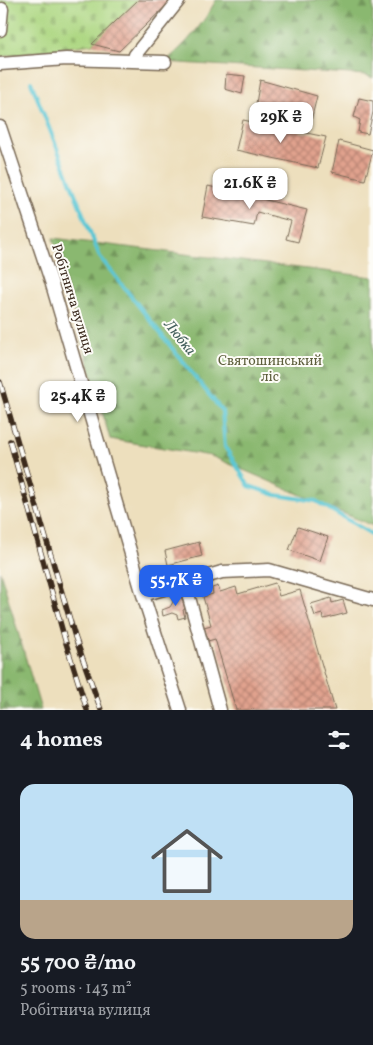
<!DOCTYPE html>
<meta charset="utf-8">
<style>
body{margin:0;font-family:Vollkorn,serif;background:#20242c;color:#f1f3f6;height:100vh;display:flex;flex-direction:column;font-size:19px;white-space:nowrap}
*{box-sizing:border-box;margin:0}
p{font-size:16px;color:#9ea1a6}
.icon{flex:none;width:28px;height:28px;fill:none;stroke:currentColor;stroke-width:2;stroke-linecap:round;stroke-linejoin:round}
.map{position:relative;height:710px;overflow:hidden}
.panel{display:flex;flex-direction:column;background:#171b24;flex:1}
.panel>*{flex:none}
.price{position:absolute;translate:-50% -42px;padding:0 11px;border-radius:10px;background:#fff;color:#222;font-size:16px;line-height:32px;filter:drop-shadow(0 1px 2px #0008)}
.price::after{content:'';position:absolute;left:50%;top:30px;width:15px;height:11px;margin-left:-8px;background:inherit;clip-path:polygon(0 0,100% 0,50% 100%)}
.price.active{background:#2563eb;color:#fff}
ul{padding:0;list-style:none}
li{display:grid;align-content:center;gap:10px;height:265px;padding:0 20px}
li span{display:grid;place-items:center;height:155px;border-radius:15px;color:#555}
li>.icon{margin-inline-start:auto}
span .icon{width:90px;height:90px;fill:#fffc;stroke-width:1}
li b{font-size:21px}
h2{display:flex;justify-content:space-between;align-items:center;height:60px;padding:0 20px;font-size:21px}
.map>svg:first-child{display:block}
.forest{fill:url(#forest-firs);stroke:#627147}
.cemetery{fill:url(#cemetery-stones);stroke:#748050}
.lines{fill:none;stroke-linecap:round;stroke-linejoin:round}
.stream{stroke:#5ac6d4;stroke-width:4}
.building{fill:url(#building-cross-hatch)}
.minor-casing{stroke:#796956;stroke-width:15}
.minor{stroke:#fff;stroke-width:12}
.rail-casing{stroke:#3b2a1e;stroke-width:5.5}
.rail{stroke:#fdfcf7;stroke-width:4;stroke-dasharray:11;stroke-linecap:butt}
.labels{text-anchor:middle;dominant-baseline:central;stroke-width:4;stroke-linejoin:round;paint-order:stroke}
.street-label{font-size:14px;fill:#3b2a1e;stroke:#fdfcf7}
.park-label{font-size:14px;fill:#5d5e3c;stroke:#fdfcf7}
.water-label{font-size:15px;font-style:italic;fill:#46615e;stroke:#fdfcf7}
</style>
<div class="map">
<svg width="373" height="710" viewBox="0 0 373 710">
<defs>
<pattern id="forest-firs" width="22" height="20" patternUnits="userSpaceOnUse" patternTransform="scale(1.25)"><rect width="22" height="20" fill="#8ab870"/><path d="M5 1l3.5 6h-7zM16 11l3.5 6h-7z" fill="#72965b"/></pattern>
<pattern id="cemetery-stones" width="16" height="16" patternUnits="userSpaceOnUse" patternTransform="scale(1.25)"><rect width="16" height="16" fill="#add782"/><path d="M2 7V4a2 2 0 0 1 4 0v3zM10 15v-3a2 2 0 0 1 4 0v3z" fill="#96b970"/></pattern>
<pattern id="building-cross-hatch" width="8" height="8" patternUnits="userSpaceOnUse" patternTransform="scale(1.25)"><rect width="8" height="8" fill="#e1a28e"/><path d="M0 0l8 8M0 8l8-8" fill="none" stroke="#b88473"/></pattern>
</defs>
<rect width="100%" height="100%" fill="#fdfcf7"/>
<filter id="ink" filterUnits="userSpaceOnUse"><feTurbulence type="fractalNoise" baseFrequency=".02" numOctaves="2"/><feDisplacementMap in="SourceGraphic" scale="10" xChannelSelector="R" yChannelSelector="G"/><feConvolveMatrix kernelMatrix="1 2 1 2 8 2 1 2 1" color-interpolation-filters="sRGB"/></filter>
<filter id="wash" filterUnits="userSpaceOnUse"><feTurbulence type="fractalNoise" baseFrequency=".0096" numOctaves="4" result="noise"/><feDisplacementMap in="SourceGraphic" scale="20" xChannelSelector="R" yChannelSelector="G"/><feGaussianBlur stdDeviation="1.12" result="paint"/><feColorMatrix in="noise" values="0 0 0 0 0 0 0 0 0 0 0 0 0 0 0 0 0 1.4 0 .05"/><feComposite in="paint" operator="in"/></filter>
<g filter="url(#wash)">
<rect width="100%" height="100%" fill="#eddfbd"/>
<path class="forest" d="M 216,0 L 373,0 L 373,78 L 366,75 L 165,62 C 187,43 202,26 216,0 Z
M 53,238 L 373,277 L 373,526 L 211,456 L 110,439 Z
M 0,571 L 41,710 L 0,710 Z"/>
<path class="cemetery" d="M 0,0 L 138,0 L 92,44 L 0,57 Z"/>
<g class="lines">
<path class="stream" d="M 31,82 L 100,257 L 222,411 L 225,447 L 249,486 L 276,495 L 316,501 L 373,535"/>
</g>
<g id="blocks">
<path class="building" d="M 138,0 L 172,0 L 119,51 L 92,44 Z
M 226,74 L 245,76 L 242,94 L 225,89 Z
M 260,80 L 317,96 L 311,121 L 255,109 Z
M 359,98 L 373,101 L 373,112 L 368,134 L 358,132 L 360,120 L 354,117 Z
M 243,120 L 326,137 L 318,168 L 236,150 Z
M 339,141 L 373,150 L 365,180 L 332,172 Z
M 208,186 L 307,210 L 298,242 L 286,239 L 291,221 L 257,212 L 254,226 L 202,217 Z
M 298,527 L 328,537 L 320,561 L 289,550 Z
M 199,542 L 202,556 L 168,565 L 165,551 Z
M 275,583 L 279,596 L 300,590 L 335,710 L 236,710 L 215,639 L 208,641 L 204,627 L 211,625 L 203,597 L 213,594 L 212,588 L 218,586 L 220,592 L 236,587 L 238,594 Z
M 181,594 L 185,609 L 183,610 L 185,617 L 178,619 L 177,615 L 172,613 L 163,616 L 162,610 L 170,607 L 173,602 L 171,597 Z
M 331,598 L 332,603 L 343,600 L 347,613 L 324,619 L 322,614 L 315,616 L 311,604 Z"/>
</g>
</g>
<g filter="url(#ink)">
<use href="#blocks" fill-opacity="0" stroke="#796956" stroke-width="1"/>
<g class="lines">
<g class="minor-casing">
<path id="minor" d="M 0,30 L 2,9
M 134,61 L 135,55 L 179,0
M 0,64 L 66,59 L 165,62
M 0,127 L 51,281 L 143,595 L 180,710
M 185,583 L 220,710
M 143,595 L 222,572 L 269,570 L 373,600"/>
</g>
<use href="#minor" class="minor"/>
<g class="rail-casing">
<path id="rail" d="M 0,382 L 75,637 L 101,710
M 10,441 L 65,640 L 87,710"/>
</g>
<use href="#rail" class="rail"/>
</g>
</g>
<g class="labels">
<g class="street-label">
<text transform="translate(72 299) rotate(73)">Робітнича вулиця</text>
</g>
<g class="park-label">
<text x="270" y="361">Святошинський<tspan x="270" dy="16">ліс</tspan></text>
</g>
<g class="water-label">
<text transform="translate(179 338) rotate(51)">Любка</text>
</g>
</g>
</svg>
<b class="price" style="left:281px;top:144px">29K ₴</b>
<b class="price" style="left:250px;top:210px">21.6K ₴</b>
<b class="price" style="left:78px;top:423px">25.4K ₴</b>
<b class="price active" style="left:176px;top:607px">55.7K ₴</b>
</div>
<section class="panel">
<h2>4 homes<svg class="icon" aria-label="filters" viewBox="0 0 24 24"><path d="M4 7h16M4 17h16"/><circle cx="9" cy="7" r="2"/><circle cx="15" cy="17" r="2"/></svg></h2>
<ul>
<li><span style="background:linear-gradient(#bfe0f5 75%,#b9a48a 0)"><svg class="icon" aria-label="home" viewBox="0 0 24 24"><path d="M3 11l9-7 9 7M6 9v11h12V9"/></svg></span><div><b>55 700 ₴/mo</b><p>5 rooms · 143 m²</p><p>Робітнича вулиця</p></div></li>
</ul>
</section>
